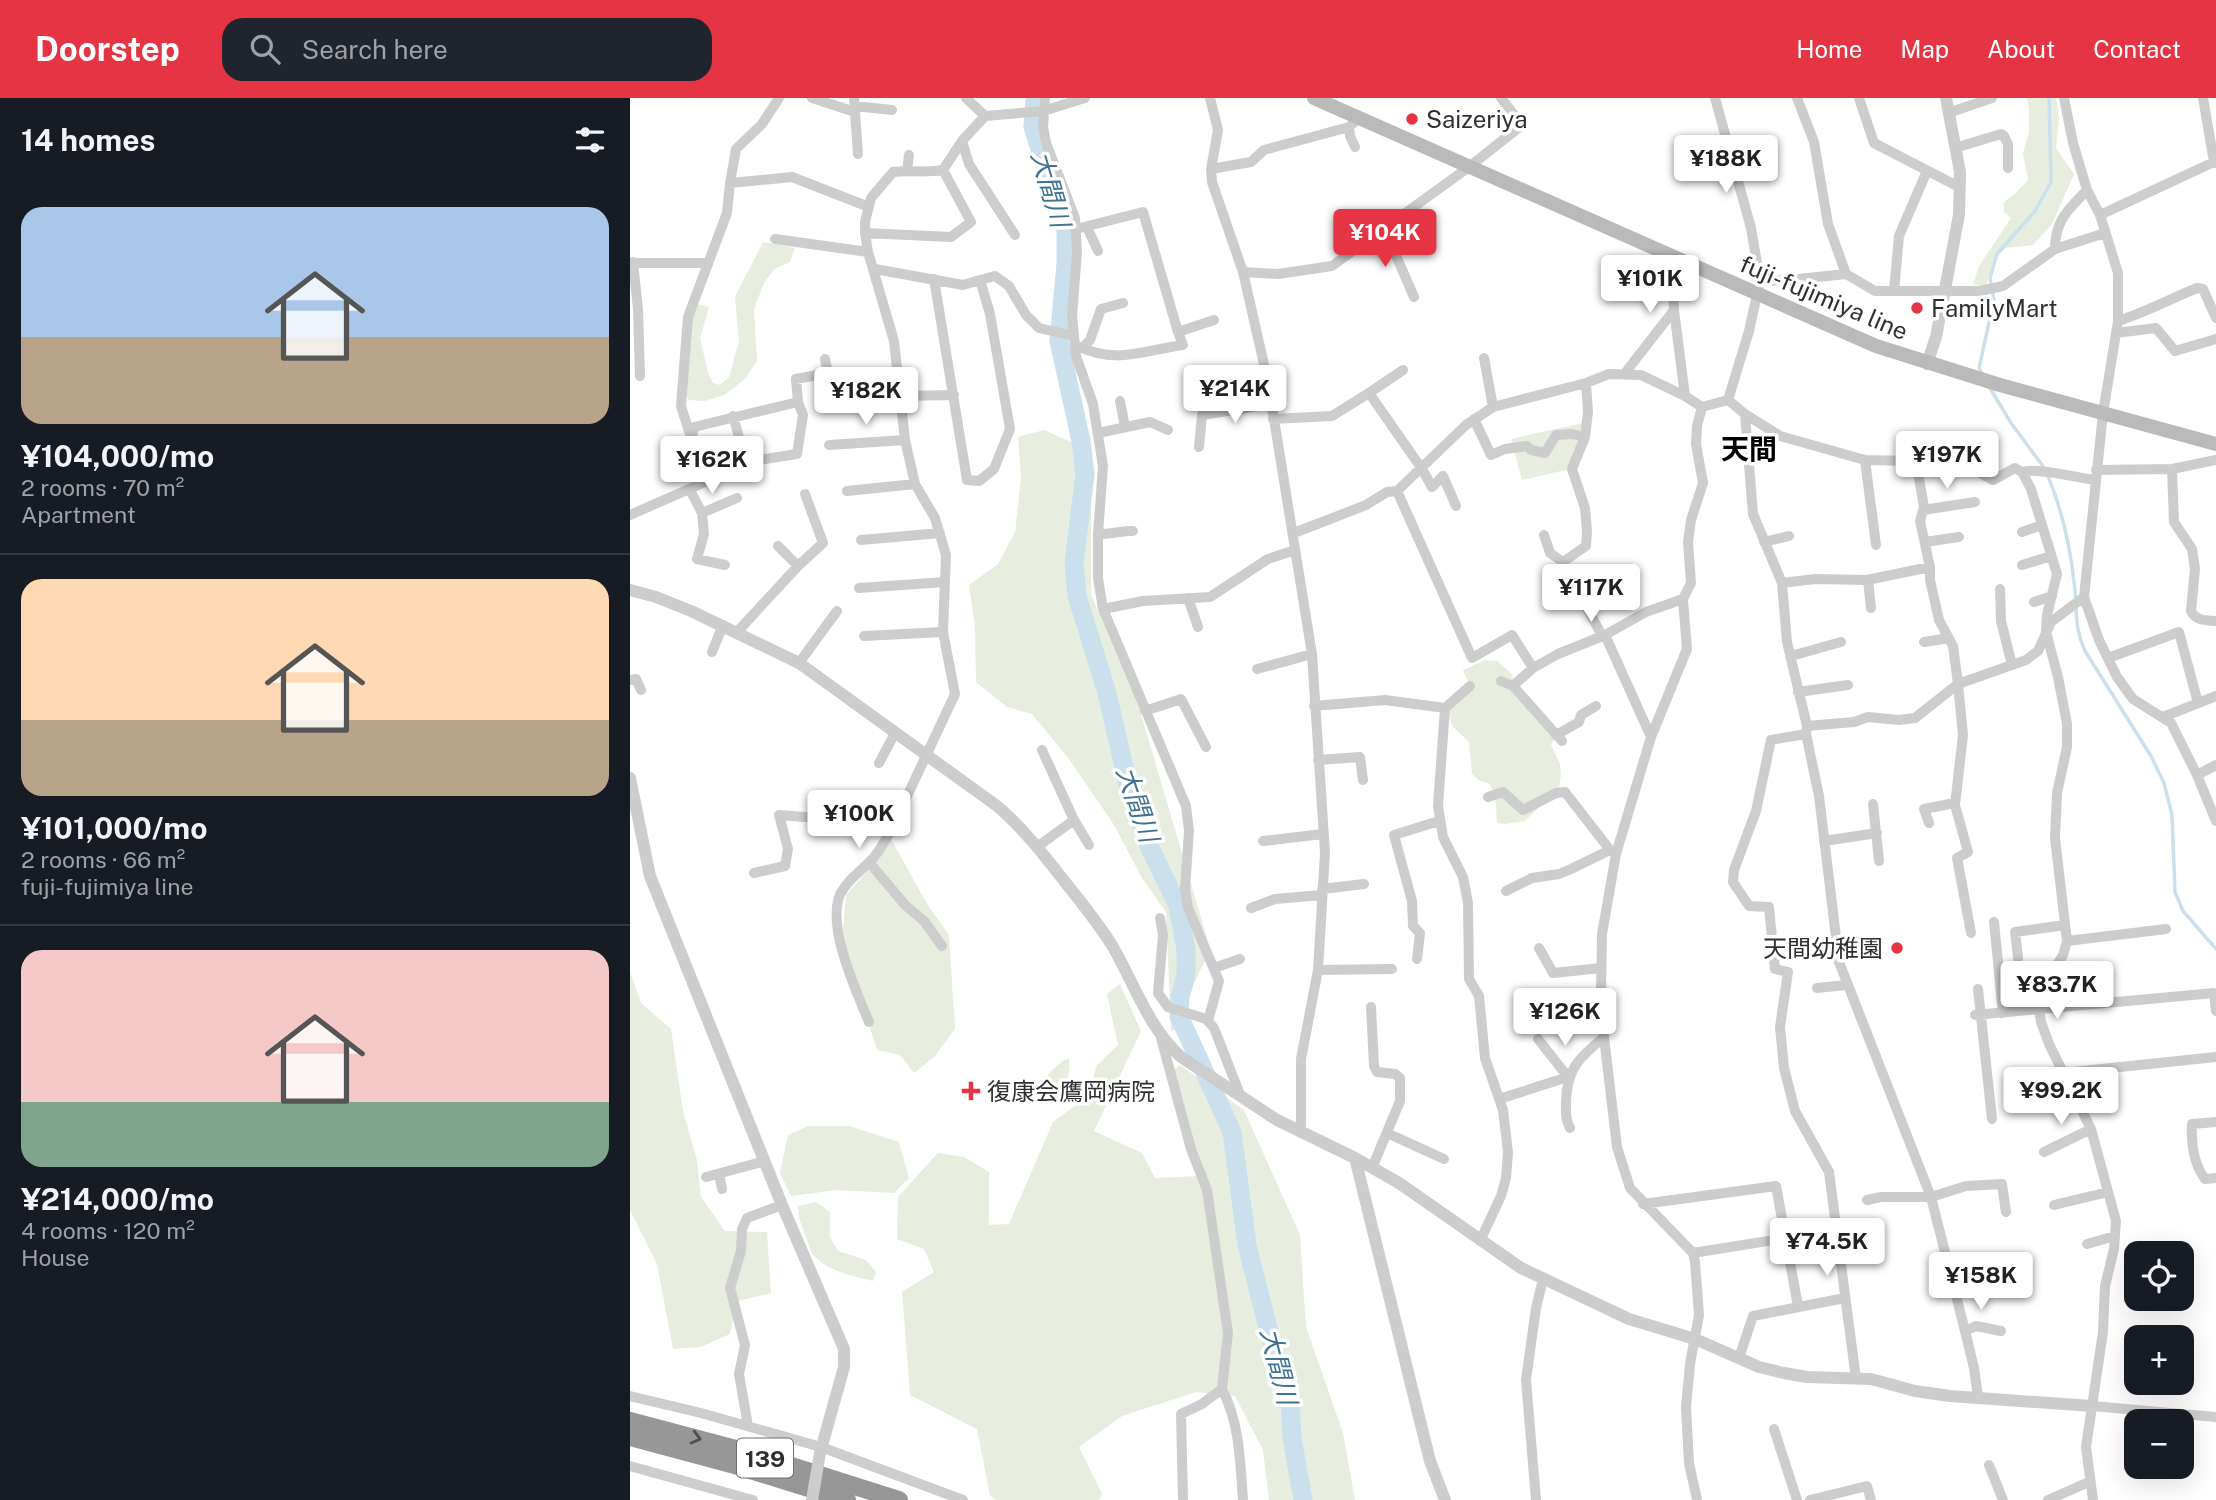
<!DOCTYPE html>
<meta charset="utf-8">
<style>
body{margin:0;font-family:"Public Sans","Noto Sans JP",sans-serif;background:#20242c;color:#f1f3f6;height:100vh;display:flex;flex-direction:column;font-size:26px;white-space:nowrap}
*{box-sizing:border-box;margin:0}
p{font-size:23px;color:#9ea1a6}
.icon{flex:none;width:38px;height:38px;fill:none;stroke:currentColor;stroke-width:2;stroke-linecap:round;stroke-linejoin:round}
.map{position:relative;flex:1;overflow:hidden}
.drawer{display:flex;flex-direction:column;background:#171b24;width:630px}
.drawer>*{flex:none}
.tools{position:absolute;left:1494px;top:1143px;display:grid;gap:14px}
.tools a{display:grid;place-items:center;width:70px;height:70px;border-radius:14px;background:#171b24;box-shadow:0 7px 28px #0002;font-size:35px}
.price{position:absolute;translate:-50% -60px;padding:0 16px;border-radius:7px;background:#fff;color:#222;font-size:23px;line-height:46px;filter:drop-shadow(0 2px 4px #0008)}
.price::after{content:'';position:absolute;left:50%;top:42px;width:21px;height:16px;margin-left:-10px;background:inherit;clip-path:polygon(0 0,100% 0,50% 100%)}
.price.on{background:#e53544;color:#fff}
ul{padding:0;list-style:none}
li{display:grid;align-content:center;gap:14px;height:371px;padding:0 21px}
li+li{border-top:2px solid #363941}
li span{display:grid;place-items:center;height:217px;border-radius:21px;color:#555}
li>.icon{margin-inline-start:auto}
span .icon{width:126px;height:126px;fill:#fffc;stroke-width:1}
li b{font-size:30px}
h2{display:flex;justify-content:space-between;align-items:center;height:84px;padding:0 21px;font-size:30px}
header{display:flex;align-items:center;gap:42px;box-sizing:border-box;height:98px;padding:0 35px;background:#e53544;color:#fff}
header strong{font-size:33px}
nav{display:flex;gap:38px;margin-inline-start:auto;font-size:24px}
.search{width:490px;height:63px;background:#20242c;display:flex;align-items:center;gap:18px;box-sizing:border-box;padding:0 24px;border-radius:21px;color:#9ea1a6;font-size:26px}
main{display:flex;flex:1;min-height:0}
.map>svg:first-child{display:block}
.green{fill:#e7eddf}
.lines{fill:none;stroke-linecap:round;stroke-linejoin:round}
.stream{stroke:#cbe0ed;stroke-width:3.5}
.river{stroke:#cbe0ed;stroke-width:19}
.minor{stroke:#cdcdcd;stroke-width:10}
.tertiary{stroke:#cdcdcd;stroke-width:12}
.secondary{stroke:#bababa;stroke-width:14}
.motorway{stroke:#979797;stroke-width:18}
.tertiary-bridge{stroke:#cdcdcd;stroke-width:12}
.oneway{stroke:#4f4f4f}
.poi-dot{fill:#e53544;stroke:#fff;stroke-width:2.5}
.labels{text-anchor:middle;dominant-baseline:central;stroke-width:7;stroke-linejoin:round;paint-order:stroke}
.shield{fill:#fff;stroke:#6e6e6e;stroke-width:2}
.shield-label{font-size:23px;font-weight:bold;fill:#303030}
.poi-label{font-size:24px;fill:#303030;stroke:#fff;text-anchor:start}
.street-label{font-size:24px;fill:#303030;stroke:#fff}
.water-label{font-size:26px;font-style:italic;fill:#3e7393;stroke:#fff}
.quarter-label{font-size:28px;font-weight:bold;fill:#000;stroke:#fff}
</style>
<header>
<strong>Doorstep</strong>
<div class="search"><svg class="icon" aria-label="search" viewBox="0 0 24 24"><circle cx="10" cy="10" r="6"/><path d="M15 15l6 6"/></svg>Search here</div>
<nav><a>Home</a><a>Map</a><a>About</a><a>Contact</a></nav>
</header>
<main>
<section class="drawer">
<h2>14 homes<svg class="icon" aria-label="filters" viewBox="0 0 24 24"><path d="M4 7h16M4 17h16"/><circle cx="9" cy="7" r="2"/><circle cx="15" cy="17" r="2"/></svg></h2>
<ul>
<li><span style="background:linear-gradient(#a9c7e8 60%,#b9a48a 0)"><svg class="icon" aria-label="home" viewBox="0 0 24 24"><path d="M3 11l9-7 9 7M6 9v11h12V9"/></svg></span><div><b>¥104,000/mo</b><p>2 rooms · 70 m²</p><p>Apartment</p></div></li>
<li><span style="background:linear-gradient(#ffd9b3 65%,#b9a48a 0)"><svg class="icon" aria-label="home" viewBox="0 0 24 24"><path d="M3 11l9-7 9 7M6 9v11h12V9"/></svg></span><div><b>¥101,000/mo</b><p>2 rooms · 66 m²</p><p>fuji-fujimiya line</p></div></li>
<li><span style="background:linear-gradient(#f6c9c9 70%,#7fa58c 0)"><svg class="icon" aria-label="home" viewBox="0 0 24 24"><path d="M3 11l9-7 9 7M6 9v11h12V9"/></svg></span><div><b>¥214,000/mo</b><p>4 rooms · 120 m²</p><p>House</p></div></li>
</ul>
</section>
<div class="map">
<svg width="1586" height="1402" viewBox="0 0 1586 1402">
<rect width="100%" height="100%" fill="#fff"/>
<path class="green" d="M 1397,0 L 1426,0 L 1429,19 L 1426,50 L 1444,76 L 1422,126 L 1403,147 L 1375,150 L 1363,164 L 1356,188 L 1343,187 L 1349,168 L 1381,120 L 1374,114 L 1374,104 L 1385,96 L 1398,82 L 1393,56 L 1399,33 L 1399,11 Z
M 133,144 L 165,150 L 160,164 L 144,171 L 134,185 L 124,211 L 127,263 L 115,281 L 94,297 L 75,303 L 59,302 L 54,294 L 63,205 L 79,209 L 70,240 L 78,275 L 83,285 L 90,287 L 99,279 L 109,243 L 105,199 Z
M 953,325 L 940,371 L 892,382 L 881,341 Z
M 414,332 L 448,347 L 461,360 L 461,497 L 507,603 L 577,840 L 578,856 L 560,894 L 550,930 L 541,933 L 536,814 L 512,780 L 484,727 L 439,661 L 402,616 L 377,609 L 346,584 L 345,530 L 339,487 L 368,466 L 385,434 L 391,381 L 388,339 Z
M 855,562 L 867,563 L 882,576 L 886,596 L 926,637 L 921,647 L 930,666 L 931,677 L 929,690 L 895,723 L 874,726 L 867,725 L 866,706 L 860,686 L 850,683 L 842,676 L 839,644 L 822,628 L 818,613 L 840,588 L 833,572 Z
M 261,741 L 297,806 L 319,837 L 325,931 L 304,959 L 284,975 L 270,957 L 247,952 L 220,867 L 213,832 L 216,797 L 248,761 Z
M 0,874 L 11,905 L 41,931 L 53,1013 L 67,1062 L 71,1099 L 95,1133 L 137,1134 L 141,1195 L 107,1203 L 100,1236 L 71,1249 L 43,1251 L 27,1166 L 0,1112 Z
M 490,886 L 511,933 L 464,1033 L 512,1055 L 525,1080 L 571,1078 L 544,971 L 550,967 L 614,1012 L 670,1137 L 676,1229 L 713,1335 L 725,1402 L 639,1402 L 633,1352 L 605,1298 L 566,1294 L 492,1318 L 449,1349 L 472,1396 L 469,1402 L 367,1402 L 360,1398 L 347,1331 L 280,1297 L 272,1194 L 304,1174 L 294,1151 L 267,1141 L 268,1099 L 308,1055 L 334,1059 L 359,1074 L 359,1127 L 379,1126 L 423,1024 L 457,999 L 467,967 L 488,947 L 477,896 Z
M 439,960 C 442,987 428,1005 401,1006 C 409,988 420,969 439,960 Z
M 178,1028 L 219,1028 L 269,1044 L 279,1080 L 264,1095 L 207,1092 L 161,1098 L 150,1075 L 158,1037 Z
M 186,1104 L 200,1114 L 200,1139 L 208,1153 L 236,1162 L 246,1174 L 243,1183 L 215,1176 L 196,1168 L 182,1156 L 169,1120 L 168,1108 Z"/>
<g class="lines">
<path class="stream" d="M 1353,277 L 1349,270 L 1364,202 L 1360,180 L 1367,156 L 1405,113 L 1421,84 L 1419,0
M 1360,290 L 1381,325 L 1415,371
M 1418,378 C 1432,412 1440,447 1444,484 C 1448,511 1443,527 1455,553 L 1521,658 L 1534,685 L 1542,717 L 1545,794 L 1553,813 L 1586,851"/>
<path class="river" d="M 405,0 L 403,29 L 436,132 L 436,165 L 429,243 L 451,343 L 455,376 L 444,465 L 447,498 L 477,595 L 499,691 L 520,750 L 548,808 L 556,852 L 556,877 L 550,899 L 549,918 L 602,1034 L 617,1147 L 639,1234 L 660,1302 L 662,1340 L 673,1402"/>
<path class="minor" d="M 149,0 L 132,26 L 106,51 L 100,85 L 162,79 L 239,109
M 182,0 L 225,14
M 224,0 L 228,56
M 336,0 L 355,18
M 415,0 L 413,29 L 416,45 L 445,120 L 447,154 L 442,218 L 446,258 L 463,306 L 473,368 L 468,436 L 468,480 L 473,511 L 556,708 L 559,733 L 555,791 L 558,810 L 589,883 L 578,923
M 580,0 L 588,32 L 581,71 L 582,84 L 613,174 L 638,284 L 682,556 L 695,755 L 688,872 L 671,961 L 671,1035
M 1085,0 L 1121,130 L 1130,183 L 1119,233 L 1098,302
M 1167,0 L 1184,44 L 1198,126 L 1216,176
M 1229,0 L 1244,45 L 1329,89
M 1434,0 L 1443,45 L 1457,92 L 1470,117 L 1488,175 L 1488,223 L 1473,315 L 1454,499 L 1469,542 L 1487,579 L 1503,601 L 1541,625 L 1567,677 L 1586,723
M 1573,0 L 1584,64 L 1586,65
M 225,8 L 262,12
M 1318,15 L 1362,0
M 719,29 L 720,38 L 725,49
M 332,43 L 339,66 L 385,137
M 1325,50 L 1371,36 L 1374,38 L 1378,46 L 1378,70
M 581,71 L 621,64 L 634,52 L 719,29 L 729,20
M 277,73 L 279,57
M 1470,117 L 1584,64
M 457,129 L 468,153
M 754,130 L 784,199
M 446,131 L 513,114 L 548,234
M 235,135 L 321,139 L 341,124 L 313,72
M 145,141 L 238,154
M 1425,151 L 1475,135
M 3,164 L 8,211 L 10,278
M 0,165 L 77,165
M 245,171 L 333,187 L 350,182 L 360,216 L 380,331 L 364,371 L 349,383 L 337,382 L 304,181
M 613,174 L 648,176 L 702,168 L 839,69 L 892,27 L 871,0
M 350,182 L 365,178 L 379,188 L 396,217 L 409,230 L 444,238
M 1130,183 L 1159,182 L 1216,176 L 1245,193 L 1350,193 L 1373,188 L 1425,151 C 1425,122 1438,112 1457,92
M 1264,193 L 1269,138 L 1297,73
M 1044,212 L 1055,298
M 1488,223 C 1516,214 1540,201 1567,190 L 1573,191 L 1586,220
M 1486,235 L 1526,230 L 1545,253 L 1586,241
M 445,247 C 487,267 510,253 553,247 L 548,234 L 584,222
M 452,250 L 460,242 L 471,211 L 493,205
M 854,260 L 863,309
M 773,272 L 739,295 L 792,371 L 802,389 L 813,378 L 826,408
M 995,275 L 1044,212 L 1042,159
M 272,298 L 324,297
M 1098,302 L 1115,316 L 1123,416 L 1152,485 L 1157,544 L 1177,628 L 1176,636 L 1189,698 L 1209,864 L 1301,1099 L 1335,1233 L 1344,1270 L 1348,1299
M 490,303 L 495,329
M 1115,316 L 1150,338 L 1235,362 L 1330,364 L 1363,382 L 1385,370 L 1392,374 L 1401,391 L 1427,476 L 1417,517 L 1416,534 L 1428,579 L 1437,626 L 1437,649 L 1427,695 L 1425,740 L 1437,843 L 1433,857 L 1417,883 L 1412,897 L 1409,910 L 1411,924 L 1419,946 L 1461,1031 L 1486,1123 L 1484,1151 L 1475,1188 L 1473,1234 L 1456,1349 L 1463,1402
M 103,318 L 116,364 L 167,356 L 173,317 L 168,304
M 643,321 L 702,318 L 739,295
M 844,321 L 861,357 L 875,351 L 897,348 L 901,352 L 915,355 L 926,337 L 942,336 L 955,339
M 468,335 L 520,324 L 538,332
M 62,339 L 64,329 L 168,304 L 166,281 L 198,275 L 195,261
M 199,347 L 275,342
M 569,349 L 572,317 L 641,306
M 1235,362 L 1246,447
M 1286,363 L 1294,409 L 1290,423 L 1300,469 L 1300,482 L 1309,522 L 1323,548 L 1328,586 L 1333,637 L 1325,707 L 1338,754 L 1327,760 L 1341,835
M 1542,371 L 1544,424 L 1562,451 L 1565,471 L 1561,513 C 1566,523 1575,522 1586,523
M 1466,372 L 1542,371 L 1586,362
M 1392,374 C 1405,369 1448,380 1465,382
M 60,392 L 72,415
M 217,393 L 285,386
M 767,393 L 842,560 L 882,537 L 903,570
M 1293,412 L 1345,404
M 0,417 L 75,384 L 51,308 L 58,219 L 97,115 L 100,85
M 1392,434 L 1412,427
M 664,435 L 736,407 L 757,394 L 767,393 L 836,327 L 863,309 L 956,285 L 979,276 L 1011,277 L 1055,298 L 1072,309 L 1098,302
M 468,436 C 481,436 491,433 503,433
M 914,437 L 920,455 L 933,464 L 972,538
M 231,442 L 310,435
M 1134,444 L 1159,438
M 1295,444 L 1329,439
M 148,448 L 168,468
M 933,464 L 956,448 L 957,433 L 955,410 L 942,371 L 955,339 L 958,314 L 956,285
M 95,467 L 67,461 L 74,436 L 72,415 L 107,400
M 1392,467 L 1421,458
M 1238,482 L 1241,510
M 1152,485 L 1185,481 L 1237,482 L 1300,469
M 229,490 L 315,484
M 1370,491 L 1371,523 L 1382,567
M 558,500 L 568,529
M 1404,504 L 1422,498
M 473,511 L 513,503 L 580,499 L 638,461 L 665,452
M 108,533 L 168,468 L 193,445 L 175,396
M 975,537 L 1021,639
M 234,538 L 313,534
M 1294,544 L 1319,540
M 82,554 L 93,527
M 1161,558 L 1211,544
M 1478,560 L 1549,534 L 1568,605
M 169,565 L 207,513
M 627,571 L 682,556
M 0,582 L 6,581 L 11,592
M 871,583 L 883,588 L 903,570 L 928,556 L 975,537 L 1016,514 L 1053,501
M 883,588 L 932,643
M 1168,594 L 1218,587
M 684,608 L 755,602 L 815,610 L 840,588
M 815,610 L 808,708 L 813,739 L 833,779 L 838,805 L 839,881 L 849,898 L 855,960 L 873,1012 L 878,1054 L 876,1080 L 871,1098 L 850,1143
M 515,613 L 551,601 L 576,649
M 1533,619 L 1586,598
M 1177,628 L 1224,624 L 1238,619 L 1269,622 L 1285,620 L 1328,586 L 1396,562 L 1408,553 L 1421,524 L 1454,499
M 1176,636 L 1141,642 L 1126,713 L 1104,772 L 1103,784 L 1119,808 L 1139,809 L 1145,871 L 1158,874 L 1150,929 L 1154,970 L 1165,1013 L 1199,1074 L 1226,1281
M 926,637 L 949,624 L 951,617 L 966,608
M 412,652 L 444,722 L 459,747
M 688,662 L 730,659 L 733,682
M 249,665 L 265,635
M 1567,677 L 1586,667
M 858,699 L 873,694 L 893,712 L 926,695 L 935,694 L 980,752 L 986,756
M 1243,706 L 1249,763
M 1299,725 L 1294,711 L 1325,705
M 633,743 L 693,736
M 1194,743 L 1247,735
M 407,749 L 444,722
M 239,764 L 275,807 L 294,823 L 312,848
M 124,775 L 155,768 L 158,751 L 149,717 L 264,726 L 325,596 L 313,534 L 316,457 L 305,420 L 285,386 L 275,342 L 264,243 L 238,154 L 235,135 L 235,124 L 241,100 L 263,74 C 280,72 296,75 313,72 L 332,43 L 355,18 L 413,13 L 455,0
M 692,791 L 734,786
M 876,793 L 902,780 L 929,776 L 941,771 L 980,752
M 621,810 L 645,801 L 692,797
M 530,820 L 533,837 L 528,895 L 538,909 L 576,921 L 584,930 L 611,999
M 1364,824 L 1373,915
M 1437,843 L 1536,831
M 909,850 L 923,875 L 971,870
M 1388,860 L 1385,834 L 1435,827
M 787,861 L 790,835 L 783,828 L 782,803 L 764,737 L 809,723
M 584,870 L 610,861
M 688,872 L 762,871
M 1187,890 L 1216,887
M 1348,891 L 1362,1021
M 741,909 L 744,968 L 747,974 L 765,976 L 770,980 L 770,1003 L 742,1070
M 1345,917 L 1584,895 L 1586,913
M 239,924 C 227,895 191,818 214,790 C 222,778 235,770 244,759 C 252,750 258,737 264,726
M 531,940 L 561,1051 L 577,1092 L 598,1235 L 592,1291 L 572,1306 L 551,1316 L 553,1402
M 1433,975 L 1586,959
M 869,1001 L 938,979 L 908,941
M 1586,1024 L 1562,1026 C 1561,1046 1563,1065 1575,1081 L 1586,1080
M 940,1030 C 935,1021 936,1014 936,1003 C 937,970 950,959 974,939
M 757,1035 L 814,1061
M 1414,1054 L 1461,1031
M 89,1076 L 92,1091
M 76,1079 L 135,1063
M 1237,1102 L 1251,1099 L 1301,1099 L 1336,1088 L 1372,1086 L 1376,1114
M 1013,1106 L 1146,1088 L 1168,1208
M 1424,1107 L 1478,1094
M 1457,1146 L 1485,1138
M 1063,1155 L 1156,1140
M 1321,1176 L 1341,1173
M 1335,1233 L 1346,1228 L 1371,1233
M 1109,1260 L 1123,1218 L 1215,1200
M 592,1291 C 610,1326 610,1363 613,1402
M 0,1298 L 71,1315 L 191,1349 L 333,1402
M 1462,1308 L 1586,1319
M 118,1328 L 109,1276 L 115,1247 L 100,1190 L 111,1153 L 112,1131 L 117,1120 L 152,1107
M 1144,1331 L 1167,1402
M 1359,1367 L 1373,1402
M 0,1368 L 123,1402
M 906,1402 L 896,1282 L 906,1210 L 913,1181
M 1067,1402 L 1059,1365 L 1056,1309 L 1060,1266 L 1069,1217 L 1065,1164 L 1063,1155 L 1000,1090 L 987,1049 L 974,939 L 971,893 L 972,836 L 986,756 L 1021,639 L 1057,551 L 1053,501 L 1061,485 L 1058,444 L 1061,422 L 1073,385 L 1066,346 L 1067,328 L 1072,309
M 1180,1402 L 1237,1388 L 1241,1402
M 1418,1402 L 1459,1384"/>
<path class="tertiary" d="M 1297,266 L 1306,239 L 1329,117 L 1330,74 L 1316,0
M 0,492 L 26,499 L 61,513 L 169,565 L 367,708 C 393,730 414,757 435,784 C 452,805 469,826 483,849 C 505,887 518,929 551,959 L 647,1022 L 725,1060 L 769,1085 L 891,1170 L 999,1221 L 1065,1241 L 1129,1269 L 1154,1275 L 1177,1279 L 1241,1281 L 1285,1293 L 1320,1298 L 1462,1308
M 0,680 L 20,778 L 152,1107 L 214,1251 L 214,1269 L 190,1355
M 725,1060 L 800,1363 L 815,1402"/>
<path class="secondary" d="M 684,0 L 1246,248 L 1370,287 L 1586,346"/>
<path class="motorway" d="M 0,1323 L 117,1354 L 269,1402
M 0,1339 L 101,1366 L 217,1402"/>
<path class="tertiary-bridge" d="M 182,1402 L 190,1355"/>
</g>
<defs><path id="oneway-chevron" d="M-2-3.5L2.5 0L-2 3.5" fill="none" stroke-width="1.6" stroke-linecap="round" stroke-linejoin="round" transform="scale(1.75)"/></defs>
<use class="oneway" href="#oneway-chevron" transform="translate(66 1340) rotate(15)"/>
<g class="poi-dot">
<circle cx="782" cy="21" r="7"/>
<circle cx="1287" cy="210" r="7"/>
<circle cx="1267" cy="850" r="7"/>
<path d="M337.5 982.5h7v7h7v7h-7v7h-7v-7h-7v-7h7z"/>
</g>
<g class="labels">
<rect class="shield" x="107" y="1340.5" width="56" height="39" rx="5"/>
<g class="shield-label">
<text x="135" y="1360">139</text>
</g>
<g class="poi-label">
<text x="796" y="21">Saizeriya</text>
<text x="1301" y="210">FamilyMart</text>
<text x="1253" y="850" text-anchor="end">天間幼稚園</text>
<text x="357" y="993">復康会鷹岡病院</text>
</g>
<g class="street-label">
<text transform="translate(1194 199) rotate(23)">fuji-fujimiya line</text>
</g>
<g class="water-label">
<text transform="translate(421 91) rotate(74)">大間川</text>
<text transform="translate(508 706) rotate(71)">大間川</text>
<text transform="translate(649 1268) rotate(76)">大間川</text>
</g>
<g class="quarter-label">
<text x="1119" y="350">天間</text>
</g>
</g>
</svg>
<div class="tools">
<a><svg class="icon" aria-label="locate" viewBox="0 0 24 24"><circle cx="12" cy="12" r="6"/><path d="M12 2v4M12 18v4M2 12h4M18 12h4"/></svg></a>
<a>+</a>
<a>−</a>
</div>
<b class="price" style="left:1096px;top:97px">¥188K</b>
<b class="price on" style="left:755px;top:171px">¥104K</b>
<b class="price" style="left:1020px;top:217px">¥101K</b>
<b class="price" style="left:605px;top:327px">¥214K</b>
<b class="price" style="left:236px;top:329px">¥182K</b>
<b class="price" style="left:1317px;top:393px">¥197K</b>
<b class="price" style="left:82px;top:398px">¥162K</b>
<b class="price" style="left:961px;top:526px">¥117K</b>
<b class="price" style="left:229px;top:752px">¥100K</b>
<b class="price" style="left:1427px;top:923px">¥83.7K</b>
<b class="price" style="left:935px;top:950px">¥126K</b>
<b class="price" style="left:1431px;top:1029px">¥99.2K</b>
<b class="price" style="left:1197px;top:1180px">¥74.5K</b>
<b class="price" style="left:1351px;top:1214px">¥158K</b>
</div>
</main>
